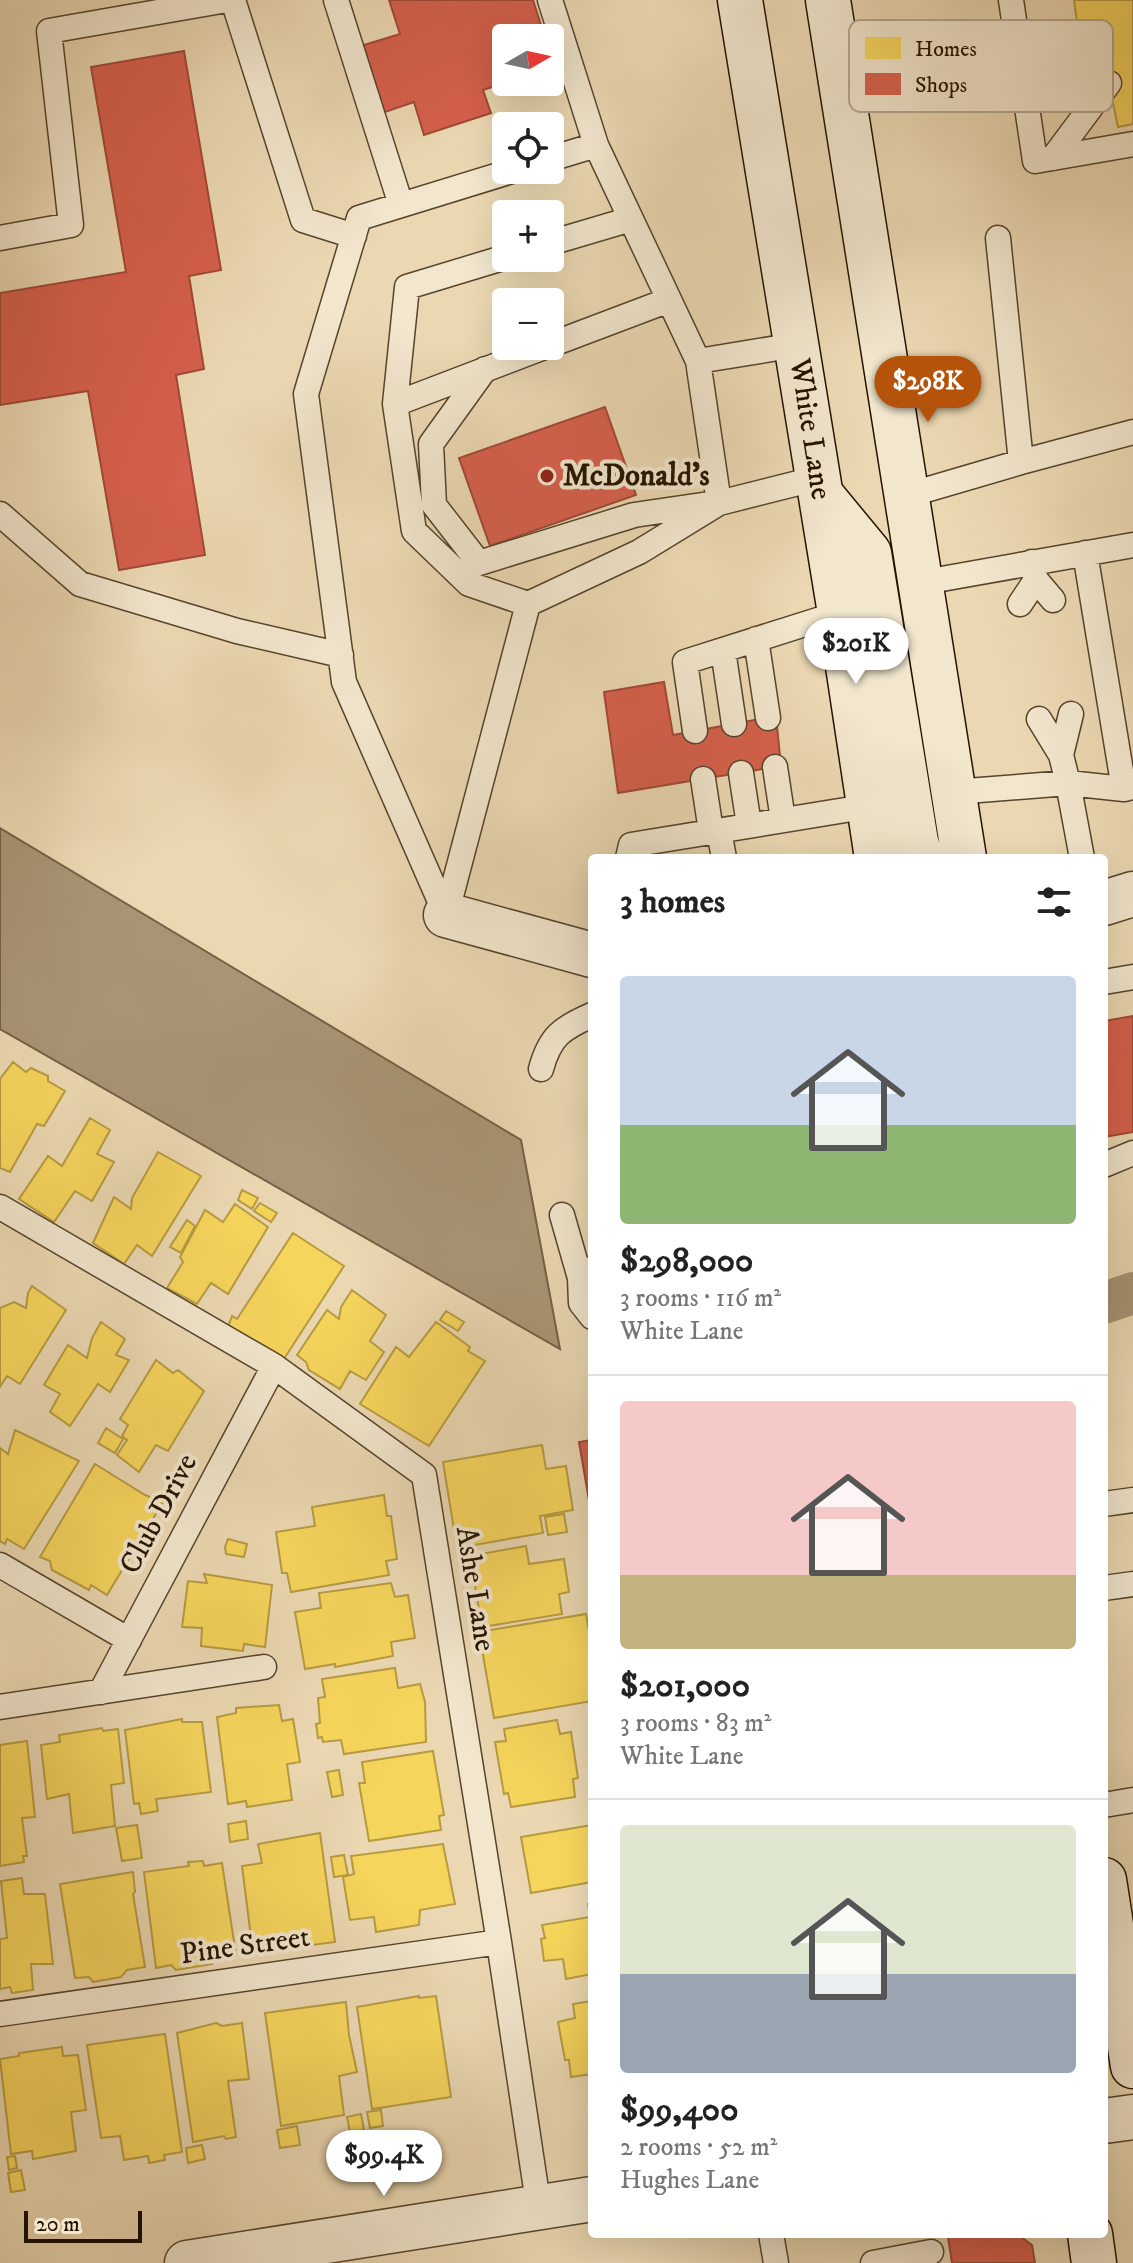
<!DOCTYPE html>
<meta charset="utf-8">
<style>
body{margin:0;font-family:"IM FELL DW Pica",serif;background:#f2f2f2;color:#222;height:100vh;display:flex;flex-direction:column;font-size:30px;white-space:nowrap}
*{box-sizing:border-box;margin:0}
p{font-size:26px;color:#767676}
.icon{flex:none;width:44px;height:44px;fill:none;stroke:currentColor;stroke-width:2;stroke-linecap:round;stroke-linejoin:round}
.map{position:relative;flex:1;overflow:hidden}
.side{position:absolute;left:588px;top:854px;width:520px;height:1384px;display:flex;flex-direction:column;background:#fff;border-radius:8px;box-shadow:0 8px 32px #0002}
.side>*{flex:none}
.needle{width:52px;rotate:81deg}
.buttons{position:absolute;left:492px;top:24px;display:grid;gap:16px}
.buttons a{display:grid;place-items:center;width:72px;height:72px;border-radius:8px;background:#fff;box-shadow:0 8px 32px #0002;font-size:40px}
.scale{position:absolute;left:24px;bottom:20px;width:118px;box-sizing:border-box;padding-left:8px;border:4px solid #251300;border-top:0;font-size:22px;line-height:28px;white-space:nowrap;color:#251300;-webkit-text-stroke:6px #f2e6cd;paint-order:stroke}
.price{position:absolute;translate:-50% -68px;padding:0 18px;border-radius:28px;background:#fff;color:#222;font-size:26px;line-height:52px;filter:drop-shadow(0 2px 4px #0008)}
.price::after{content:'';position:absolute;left:50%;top:48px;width:24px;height:18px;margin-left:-12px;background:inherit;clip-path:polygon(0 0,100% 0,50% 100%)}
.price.current{background:#b45309;color:#fff}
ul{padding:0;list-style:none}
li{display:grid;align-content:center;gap:16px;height:424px;padding:0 32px}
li+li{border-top:2px solid #e0e0e0}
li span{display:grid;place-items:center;height:248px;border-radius:8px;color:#555}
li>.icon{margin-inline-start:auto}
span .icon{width:144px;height:144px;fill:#fffc;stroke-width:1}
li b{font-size:34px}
h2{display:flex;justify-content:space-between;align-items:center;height:96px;padding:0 32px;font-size:34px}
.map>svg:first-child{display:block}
.water{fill:#a89575;stroke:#746146;stroke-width:2}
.homes{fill:#f6d55c;stroke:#b79b40;stroke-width:2}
.shops{fill:#d6604d;stroke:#a14936;stroke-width:2}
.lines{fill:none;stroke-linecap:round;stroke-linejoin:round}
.canal{stroke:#a89575;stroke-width:42}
.service-casing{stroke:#56442c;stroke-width:27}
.minor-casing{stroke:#56442c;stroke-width:47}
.tertiary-casing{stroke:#56442c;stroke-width:47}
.secondary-casing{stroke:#251300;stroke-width:47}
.service{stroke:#f2e6cd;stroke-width:24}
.minor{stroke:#f2e6cd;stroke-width:44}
.tertiary{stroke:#f2e6cd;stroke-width:44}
.secondary{stroke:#f2e6cd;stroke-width:44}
.poi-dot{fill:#8f2418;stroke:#f2e6cd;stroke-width:3}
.labels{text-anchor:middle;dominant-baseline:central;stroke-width:8;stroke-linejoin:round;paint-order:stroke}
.street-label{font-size:30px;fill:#251300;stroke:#f2e6cd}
.poi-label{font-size:30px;font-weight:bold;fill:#251300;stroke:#f2e6cd;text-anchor:start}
.key{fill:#f2e6cd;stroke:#b4a790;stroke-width:2}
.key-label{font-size:22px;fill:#251300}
</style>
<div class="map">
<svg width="1133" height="2263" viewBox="0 0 1133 2263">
<rect width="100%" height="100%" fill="#ebd8b2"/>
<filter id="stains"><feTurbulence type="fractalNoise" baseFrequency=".0025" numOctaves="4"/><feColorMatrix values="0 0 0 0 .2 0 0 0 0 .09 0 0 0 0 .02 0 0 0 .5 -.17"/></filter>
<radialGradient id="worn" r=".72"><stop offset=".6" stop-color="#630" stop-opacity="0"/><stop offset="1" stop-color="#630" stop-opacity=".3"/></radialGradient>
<path class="water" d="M 0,828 L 521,1140 L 560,1349 L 0,1029 Z"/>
<path class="homes" d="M 1074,0 L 1133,0 L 1133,124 L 1118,127 L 1106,69 L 1084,73 Z
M 13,1062 L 26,1072 L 31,1068 L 48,1076 L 48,1081 L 65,1091 L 44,1126 L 37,1124 L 10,1172 L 0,1168 L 0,1079 Z
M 90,1118 L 110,1130 L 97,1154 L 114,1162 L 92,1201 L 75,1191 L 54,1222 L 19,1199 L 48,1156 L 62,1166 Z
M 158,1152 L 201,1176 L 152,1256 L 137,1245 L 124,1264 L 93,1243 L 114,1197 L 131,1209 L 132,1198 Z
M 242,1190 L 258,1198 L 252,1209 L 238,1200 Z
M 260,1203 L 277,1213 L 271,1222 L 254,1211 Z
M 235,1204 L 268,1227 L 228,1294 L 211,1283 L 197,1304 L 167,1288 L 183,1262 L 180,1257 L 205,1210 L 223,1222 Z
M 187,1220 L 195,1226 L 181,1253 L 170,1247 Z
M 293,1233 L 344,1266 L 284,1359 L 228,1327 L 232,1316 L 237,1319 Z
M 32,1286 L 66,1310 L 20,1384 L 7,1376 L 0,1387 L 0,1308 L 14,1302 L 26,1308 L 28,1293 Z
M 352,1290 L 386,1315 L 370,1341 L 384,1352 L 366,1380 L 350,1371 L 340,1389 L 309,1370 L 306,1362 L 297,1355 L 327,1310 L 339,1319 L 341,1307 Z
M 446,1311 L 464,1322 L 458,1331 L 440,1320 Z
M 101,1322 L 125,1339 L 116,1355 L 129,1360 L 110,1392 L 98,1384 L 70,1426 L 50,1412 L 60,1394 L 44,1385 L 68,1345 L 87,1358 L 92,1338 Z
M 436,1322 L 470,1347 L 468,1351 L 485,1361 L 429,1446 L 360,1404 L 396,1347 L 409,1357 Z
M 156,1360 L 173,1373 L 178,1370 L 204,1391 L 168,1451 L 156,1445 L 139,1472 L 117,1455 L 127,1440 L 122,1436 L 128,1425 L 120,1419 Z
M 106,1428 L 123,1439 L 115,1453 L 98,1443 Z
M 15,1430 L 79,1461 L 24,1549 L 7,1539 L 5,1544 L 0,1541 L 0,1448 L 8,1454 Z
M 542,1445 L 546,1469 L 566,1466 L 573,1510 L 540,1516 L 543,1533 L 457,1548 L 443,1462 Z
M 95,1464 L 145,1495 L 163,1502 L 107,1595 L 91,1585 L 89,1590 L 52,1570 L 50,1561 L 40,1557 Z
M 384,1495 L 387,1516 L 391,1516 L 397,1559 L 386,1561 L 389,1575 L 291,1592 L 287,1573 L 282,1573 L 276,1532 L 315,1526 L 312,1507 Z
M 564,1514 L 567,1532 L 548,1535 L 545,1517 Z
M 228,1539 L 247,1544 L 244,1557 L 226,1554 L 225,1547 Z
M 526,1546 L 529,1564 L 564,1559 L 569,1592 L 559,1594 L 562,1614 L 482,1627 L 470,1556 Z
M 204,1574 L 272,1585 L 265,1647 L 244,1644 L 243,1651 L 201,1646 L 202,1628 L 182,1627 L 188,1581 L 207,1583 Z
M 391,1583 L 395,1597 L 408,1595 L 415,1638 L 391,1642 L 393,1656 L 335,1667 L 335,1664 L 305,1669 L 295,1612 L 321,1608 L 319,1593 Z
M 586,1614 L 592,1649 L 592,1701 L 494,1718 L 479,1632 Z
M 395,1668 L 398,1688 L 420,1684 L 425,1702 L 426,1742 L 344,1754 L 341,1740 L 323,1742 L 322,1737 L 318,1738 L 316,1724 L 320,1723 L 318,1698 L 325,1697 L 322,1679 Z
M 279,1705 L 282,1721 L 293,1719 L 300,1762 L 287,1764 L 292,1800 L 247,1807 L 246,1801 L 228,1804 L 217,1717 L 236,1713 L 236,1708 Z
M 182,1719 L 182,1722 L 202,1722 L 211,1792 L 156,1799 L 158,1811 L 141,1814 L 139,1803 L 134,1804 L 125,1730 Z
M 557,1720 L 560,1734 L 571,1732 L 578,1778 L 573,1779 L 575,1797 L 511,1807 L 508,1793 L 504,1794 L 495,1742 L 506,1741 L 504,1729 Z
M 102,1728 L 103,1731 L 118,1729 L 124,1783 L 111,1785 L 115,1826 L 73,1833 L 69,1794 L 47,1799 L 41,1745 L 60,1742 L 59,1735 Z
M 27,1741 L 35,1817 L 22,1818 L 27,1856 L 23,1856 L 24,1862 L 0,1866 L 0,1745 Z
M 433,1751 L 444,1815 L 439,1816 L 441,1830 L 369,1841 L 359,1783 L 365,1783 L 362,1762 Z
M 339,1770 L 343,1795 L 332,1797 L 327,1772 Z
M 246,1821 L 248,1839 L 230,1842 L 228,1824 Z
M 137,1825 L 142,1858 L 122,1861 L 116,1828 Z
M 592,1825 L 592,1882 L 531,1893 L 521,1837 Z
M 320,1833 L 335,1942 L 253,1953 L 242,1866 L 262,1863 L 258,1844 Z
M 443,1844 L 455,1904 L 420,1910 L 419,1925 L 376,1932 L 374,1917 L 350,1920 L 343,1877 L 354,1874 L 351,1856 Z
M 344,1855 L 348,1875 L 334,1877 L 331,1857 Z
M 203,1861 L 204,1866 L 222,1863 L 236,1955 L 215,1958 L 212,1960 L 212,1964 L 176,1970 L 171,1965 L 156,1968 L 144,1872 L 189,1866 L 188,1862 Z
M 133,1872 L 135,1892 L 133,1894 L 145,1967 L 127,1970 L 121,1977 L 93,1982 L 89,1977 L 75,1978 L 60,1884 Z
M 22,1878 L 24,1894 L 45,1894 L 53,1964 L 31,1964 L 33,1990 L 12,1993 L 10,1987 L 0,1989 L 0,1939 L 7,1938 L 1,1881 Z
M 592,1903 L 592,1974 L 566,1979 L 563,1959 L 544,1961 L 541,1939 L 545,1938 L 542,1925 L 590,1917 L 588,1904 Z
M 419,1996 L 419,1998 L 436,1996 L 451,2097 L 372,2109 L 357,2007 Z
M 592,2001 L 592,2074 L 571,2077 L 569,2060 L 565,2060 L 558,2022 L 575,2018 L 573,2004 Z
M 346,2002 L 349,2035 L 357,2072 L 339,2076 L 344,2115 L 281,2126 L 265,2013 Z
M 216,2023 L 222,2026 L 242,2023 L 249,2079 L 228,2081 L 236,2137 L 226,2139 L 224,2136 L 193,2142 L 177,2033 Z
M 165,2034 L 182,2152 L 164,2155 L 165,2160 L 149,2163 L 148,2156 L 124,2160 L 120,2136 L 101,2138 L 87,2045 Z
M 62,2047 L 63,2056 L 78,2055 L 86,2110 L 71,2112 L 76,2151 L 33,2159 L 32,2151 L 11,2154 L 0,2059 L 19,2056 L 19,2053 Z
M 381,2110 L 383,2126 L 370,2128 L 367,2112 Z
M 361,2114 L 364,2130 L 350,2132 L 347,2117 Z
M 297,2126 L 300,2145 L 280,2148 L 277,2130 Z
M 202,2145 L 205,2159 L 188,2163 L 186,2148 Z
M 15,2156 L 17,2168 L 9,2170 L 7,2157 Z
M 21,2170 L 25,2190 L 11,2192 L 8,2173 Z"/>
<path class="shops" d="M 389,0 L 533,0 L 545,38 L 506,38 L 507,82 L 483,90 L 491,113 L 424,135 L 414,102 L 382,113 L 361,46 L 400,34 Z
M 184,51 L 221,270 L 189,276 L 204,369 L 176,375 L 205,555 L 119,570 L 88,391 L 0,405 L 0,293 L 126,272 L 91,67 Z
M 605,407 L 636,495 L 490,546 L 459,458 Z
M 664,682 L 673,735 L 776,716 L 781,766 L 618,793 L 604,692 Z
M 1133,1016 L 1133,1132 L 1104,1137 L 1104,1021 Z
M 592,1440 L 592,1518 L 579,1442 Z
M 965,2234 L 1017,2234 L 1032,2245 L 1035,2263 L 952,2263 L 948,2237 Z"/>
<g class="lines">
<path class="canal" d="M 1104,1303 L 1133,1293"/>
<g class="service-casing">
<path id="service" d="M 233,0 L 303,220 L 354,236
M 336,0 L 401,205
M 550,0 L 596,145
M 1011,0 L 1035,161 L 1133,144
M 1053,158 L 1109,83
M 550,159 L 596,145 L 698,361 L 796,345
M 0,238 L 71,225 L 49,31 L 227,0
M 550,243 L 631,219
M 506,257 L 407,287 L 395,404 L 414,531 L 469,584 L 528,604
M 550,345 L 669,300
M 698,361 L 719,503 L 818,478
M 485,369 L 431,444 L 434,505 L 479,563 L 634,515 L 709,504
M 395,404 L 547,346
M 1021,462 L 1133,432
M 905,496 L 1021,462 L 998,238
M 0,514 L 80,584 L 237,631 L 341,655
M 1085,553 L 1124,789
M 1032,562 L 1036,580 L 1053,600
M 919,583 L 1133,545
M 1020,604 L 1036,580
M 756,639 L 768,718
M 723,650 L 734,724
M 1039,719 L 1061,755
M 695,731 L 685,662 L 840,613
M 775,767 L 783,820
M 741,773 L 749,825
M 703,779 L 711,831
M 954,792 L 1068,783 L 1061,755 L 1071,714
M 719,831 L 724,858
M 628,858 L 631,845 L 870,806
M 1082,858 L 1068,783 L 1124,789 L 1133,787
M 446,915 L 344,682 L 306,394 L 359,218 L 515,170
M 446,915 L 528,604 L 639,552 L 719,503
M 1104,982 L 1133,977
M 541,1069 C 550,1036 562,1028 592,1015
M 1104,1165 L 1133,1153
M 0,1207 L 274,1366 L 424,1475 L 499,1942 L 539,2209
M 562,1215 L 580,1278
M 591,1269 L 580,1278 L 581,1303 L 592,1317
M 1104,1504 L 1133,1500
M 0,1565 L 129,1640
M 1104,1588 L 1133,1584
M 101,1692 L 274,1366
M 0,1707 L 264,1667
M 1104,1805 L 1133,1800
M 0,2014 L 499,1942
M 771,2234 L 776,2263
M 873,2263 L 931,2252"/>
</g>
<g class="minor-casing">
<path id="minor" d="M 1104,903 L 1133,894
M 446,915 L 592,955"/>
</g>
<g class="tertiary-casing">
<path id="tertiary" d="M 1104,2121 L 1133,2117
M 187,2263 L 592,2199"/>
</g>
<g class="secondary-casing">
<path id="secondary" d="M 740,0 L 840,613 L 877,858
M 828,0 L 964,858
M 822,496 L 869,553 L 916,842 L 921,858
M 1104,1880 L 1133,2066
M 1090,2234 L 1094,2263"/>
</g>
<use href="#service" class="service"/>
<use href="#minor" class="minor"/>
<use href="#tertiary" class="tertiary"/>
<use href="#secondary" class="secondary"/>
</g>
<circle class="poi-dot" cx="547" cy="476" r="8"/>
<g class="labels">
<g class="street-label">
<text transform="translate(810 429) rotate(81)">White Lane</text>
<text transform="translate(159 1514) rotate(-62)">Club Drive</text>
<text transform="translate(475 1589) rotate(81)">Ashe Lane</text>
<text transform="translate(245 1946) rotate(-8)">Pine Street</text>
</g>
<g class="poi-label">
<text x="563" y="476">McDonald's</text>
</g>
</g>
<rect x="849" y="20" width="264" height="92" rx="12" class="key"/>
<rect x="865" y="37" width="36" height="22" fill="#f6d55c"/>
<rect x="865" y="73" width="36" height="22" fill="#d6604d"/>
<g class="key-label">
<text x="915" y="56">Homes</text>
<text x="915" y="92">Shops</text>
</g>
<rect width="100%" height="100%" filter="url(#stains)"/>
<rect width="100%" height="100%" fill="url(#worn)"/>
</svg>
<div class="buttons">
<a><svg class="needle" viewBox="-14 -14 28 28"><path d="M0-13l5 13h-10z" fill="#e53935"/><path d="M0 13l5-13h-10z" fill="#767676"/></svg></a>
<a><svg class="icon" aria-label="locate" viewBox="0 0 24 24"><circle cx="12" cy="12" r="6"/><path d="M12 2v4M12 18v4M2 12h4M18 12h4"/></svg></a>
<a>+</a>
<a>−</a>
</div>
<div class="scale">20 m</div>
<b class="price current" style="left:928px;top:424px">$298K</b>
<b class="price" style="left:856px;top:686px">$201K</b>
<b class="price" style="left:384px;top:2198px">$99.4K</b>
<section class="side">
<h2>3 homes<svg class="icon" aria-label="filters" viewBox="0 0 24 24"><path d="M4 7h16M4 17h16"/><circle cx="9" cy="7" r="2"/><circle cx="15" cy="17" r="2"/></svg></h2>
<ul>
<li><span style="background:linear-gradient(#c9d6e8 60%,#8fb573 0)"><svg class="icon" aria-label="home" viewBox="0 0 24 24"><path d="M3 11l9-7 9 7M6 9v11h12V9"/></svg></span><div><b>$298,000</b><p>3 rooms · 116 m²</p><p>White Lane</p></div></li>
<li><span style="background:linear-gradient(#f6c9c9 70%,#c2b280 0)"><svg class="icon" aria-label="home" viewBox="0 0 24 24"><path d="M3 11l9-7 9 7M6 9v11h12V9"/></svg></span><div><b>$201,000</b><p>3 rooms · 83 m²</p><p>White Lane</p></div></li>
<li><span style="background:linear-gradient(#dfe7d0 60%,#9aa5b1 0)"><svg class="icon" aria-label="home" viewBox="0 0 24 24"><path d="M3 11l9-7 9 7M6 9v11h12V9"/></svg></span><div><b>$99,400</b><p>2 rooms · 52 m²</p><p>Hughes Lane</p></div></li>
</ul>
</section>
</div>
